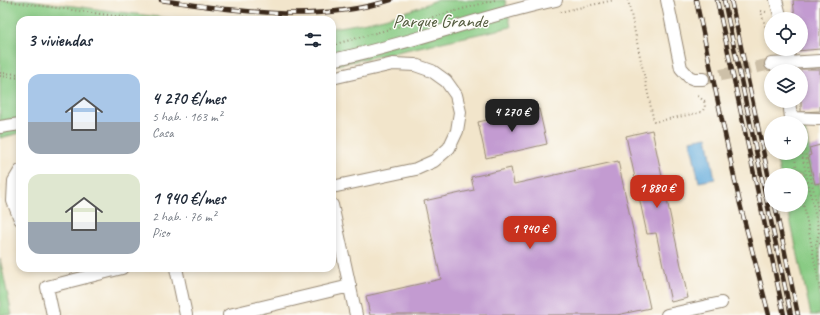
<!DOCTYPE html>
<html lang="es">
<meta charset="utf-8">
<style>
body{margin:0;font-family:Caveat,sans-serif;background:#f6f6f7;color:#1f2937;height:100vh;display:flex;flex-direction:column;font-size:15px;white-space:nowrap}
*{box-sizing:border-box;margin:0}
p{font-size:13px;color:#747a83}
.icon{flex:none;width:22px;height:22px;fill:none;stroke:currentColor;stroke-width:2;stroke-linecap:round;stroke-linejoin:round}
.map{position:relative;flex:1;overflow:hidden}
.side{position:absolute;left:16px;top:16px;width:320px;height:256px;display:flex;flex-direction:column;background:#fff;border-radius:12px;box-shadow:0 2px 6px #0003}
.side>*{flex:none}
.buttons{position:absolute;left:764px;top:12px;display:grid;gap:8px}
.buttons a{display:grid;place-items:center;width:44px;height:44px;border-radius:50%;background:#fff;box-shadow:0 2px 6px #0003;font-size:20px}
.price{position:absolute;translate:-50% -34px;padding:0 9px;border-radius:8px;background:#c8321e;color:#fff;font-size:13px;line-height:26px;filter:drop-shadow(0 1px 2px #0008)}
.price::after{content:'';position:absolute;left:50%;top:24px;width:12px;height:9px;margin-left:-6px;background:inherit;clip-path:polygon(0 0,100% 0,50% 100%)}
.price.active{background:#222;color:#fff}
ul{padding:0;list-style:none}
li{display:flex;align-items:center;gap:12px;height:100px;padding:0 12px}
li span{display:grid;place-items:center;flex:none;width:112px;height:80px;border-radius:12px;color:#555}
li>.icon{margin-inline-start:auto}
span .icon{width:48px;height:48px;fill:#fffc;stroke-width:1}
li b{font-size:17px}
h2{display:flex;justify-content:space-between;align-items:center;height:48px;padding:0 12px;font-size:17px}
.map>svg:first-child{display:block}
.green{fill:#89cb84;stroke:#627a51}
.water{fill:#64abdb;stroke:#506a7c}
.building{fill:#c39bd1}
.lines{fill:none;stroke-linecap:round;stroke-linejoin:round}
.minor-tunnel{stroke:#cdc0a8;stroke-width:12;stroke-dasharray:12 6;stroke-linecap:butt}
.minor-casing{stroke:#968874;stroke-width:14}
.path{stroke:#968874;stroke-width:2;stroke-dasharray:1 3;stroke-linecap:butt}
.minor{stroke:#fff;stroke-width:12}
.rail-casing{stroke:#3b2a1e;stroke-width:4.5}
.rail{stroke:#fdfcf7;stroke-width:3;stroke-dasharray:9;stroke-linecap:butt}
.labels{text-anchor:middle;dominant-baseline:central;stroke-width:3;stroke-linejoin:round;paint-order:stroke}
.park-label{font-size:19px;fill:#525a3d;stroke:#fdfcf7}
</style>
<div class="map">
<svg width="820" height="315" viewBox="0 0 820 315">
<rect width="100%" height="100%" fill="#fdfcf7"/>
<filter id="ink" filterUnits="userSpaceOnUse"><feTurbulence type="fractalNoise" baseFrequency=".025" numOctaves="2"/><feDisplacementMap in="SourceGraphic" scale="8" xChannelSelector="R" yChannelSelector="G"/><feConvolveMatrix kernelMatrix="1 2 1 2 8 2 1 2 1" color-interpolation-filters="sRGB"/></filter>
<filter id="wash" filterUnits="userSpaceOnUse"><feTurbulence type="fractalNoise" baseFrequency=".012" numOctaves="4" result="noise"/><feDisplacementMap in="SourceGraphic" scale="16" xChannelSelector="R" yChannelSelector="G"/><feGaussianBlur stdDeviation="0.9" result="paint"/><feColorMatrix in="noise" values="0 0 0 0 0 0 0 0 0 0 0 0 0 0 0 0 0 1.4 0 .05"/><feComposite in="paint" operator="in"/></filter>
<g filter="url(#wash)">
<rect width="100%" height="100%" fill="#f2e5cb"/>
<path class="green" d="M 0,0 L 27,0 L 182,20 L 20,20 L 20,133 L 0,138 Z
M 436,0 L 505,0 L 511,27 L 332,66 L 332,28 C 368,23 403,15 436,0 Z
M 801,127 L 804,127 L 811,155 L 808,156 L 815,184 L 820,183 L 820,315 L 811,315 L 787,205 L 801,205 L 801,175 L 780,175 L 776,153 L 801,153 Z
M 0,259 L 12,315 L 0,315 Z"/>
<path class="water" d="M 707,137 L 715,179 L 699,182 L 690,140 Z"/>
<g id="blocks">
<path class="building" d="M 793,0 L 820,0 L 820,49 L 797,51 L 797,49 L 801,49 L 801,19 L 795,19 Z
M 798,69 L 820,69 L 820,111 L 801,112 L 801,71 L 798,71 Z
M 539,109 L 547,144 L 486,158 L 478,122 Z
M 652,130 L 688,298 L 671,302 L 656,233 L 647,234 L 626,136 Z
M 820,145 L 820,183 L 815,184 L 808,156 L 811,155 L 809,148 Z
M 618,161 L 650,308 L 617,315 L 370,315 L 366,296 L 441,279 L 424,201 L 474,190 L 471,177 L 511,168 L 514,184 Z"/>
</g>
</g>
<g filter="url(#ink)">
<use href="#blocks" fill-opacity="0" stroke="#968874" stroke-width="1"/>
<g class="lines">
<path class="minor-tunnel" d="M 703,79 L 771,64"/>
<g class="minor-casing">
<path id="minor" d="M 667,0 L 681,68 L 689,77 L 694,79 L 703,79
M 776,0 L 781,19
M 788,49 L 789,53
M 332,60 C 408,45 481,16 556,0
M 771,64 L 820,61
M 332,78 L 393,64 L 415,65 L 432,71 L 446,81 L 456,95 L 460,112 L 457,131 L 449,148 L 434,161 L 416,169 L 332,187
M 789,101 L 791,118 L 820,119
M 0,127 L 20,124
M 20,171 L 14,181 L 13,201 L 20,219
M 332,205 L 356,315
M 176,268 L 186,315
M 53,315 L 47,287 L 122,268
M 229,315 L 350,286
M 667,315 L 721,303"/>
</g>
<path class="path" d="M 0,0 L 144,20
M 628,0 L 654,122 L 702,112 L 705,107 L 704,101
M 560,12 L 614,0
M 766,12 L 761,11 L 771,48
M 769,24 L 771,30
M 332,45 L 495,0
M 0,73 L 20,74
M 0,76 L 20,78
M 698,96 L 704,101 L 707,100
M 801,135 L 820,218
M 801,150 L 819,232 L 816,244 L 820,266
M 794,153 L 798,175
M 801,190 L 820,290
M 820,243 L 820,247"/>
<use href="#minor" class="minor"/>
<g class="rail-casing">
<path id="rail" d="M 161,0 C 239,11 313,24 391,0
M 696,0 L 740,204 L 769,315
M 717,0 L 784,315
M 724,0 L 791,315
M 731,0 L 771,188
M 775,205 L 798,315"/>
</g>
<use href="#rail" class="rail"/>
</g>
</g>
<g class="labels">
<g class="park-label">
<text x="440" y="21">Parque Grande</text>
</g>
</g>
</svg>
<div class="buttons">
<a><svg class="icon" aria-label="locate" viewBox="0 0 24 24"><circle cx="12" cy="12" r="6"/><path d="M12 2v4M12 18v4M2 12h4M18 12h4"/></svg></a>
<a><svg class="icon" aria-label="layers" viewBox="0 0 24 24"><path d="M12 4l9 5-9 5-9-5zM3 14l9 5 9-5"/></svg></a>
<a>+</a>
<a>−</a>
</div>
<b class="price active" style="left:512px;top:133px">4 270 €</b>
<b class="price" style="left:657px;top:209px">1 880 €</b>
<b class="price" style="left:530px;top:250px">1 940 €</b>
<section class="side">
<h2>3 viviendas<svg class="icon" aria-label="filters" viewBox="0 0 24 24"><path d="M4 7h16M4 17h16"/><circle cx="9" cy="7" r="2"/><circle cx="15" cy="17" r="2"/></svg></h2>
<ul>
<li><span style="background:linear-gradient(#a9c7e8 60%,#9aa5b1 0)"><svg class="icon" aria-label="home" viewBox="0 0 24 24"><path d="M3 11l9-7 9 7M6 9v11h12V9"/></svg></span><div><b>4 270 €/mes</b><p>5 hab. · 163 m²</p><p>Casa</p></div></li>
<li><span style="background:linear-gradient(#dfe7d0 60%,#9aa5b1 0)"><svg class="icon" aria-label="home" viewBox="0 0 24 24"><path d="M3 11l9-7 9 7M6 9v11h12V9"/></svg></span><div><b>1 940 €/mes</b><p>2 hab. · 76 m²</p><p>Piso</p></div></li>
</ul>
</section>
</div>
